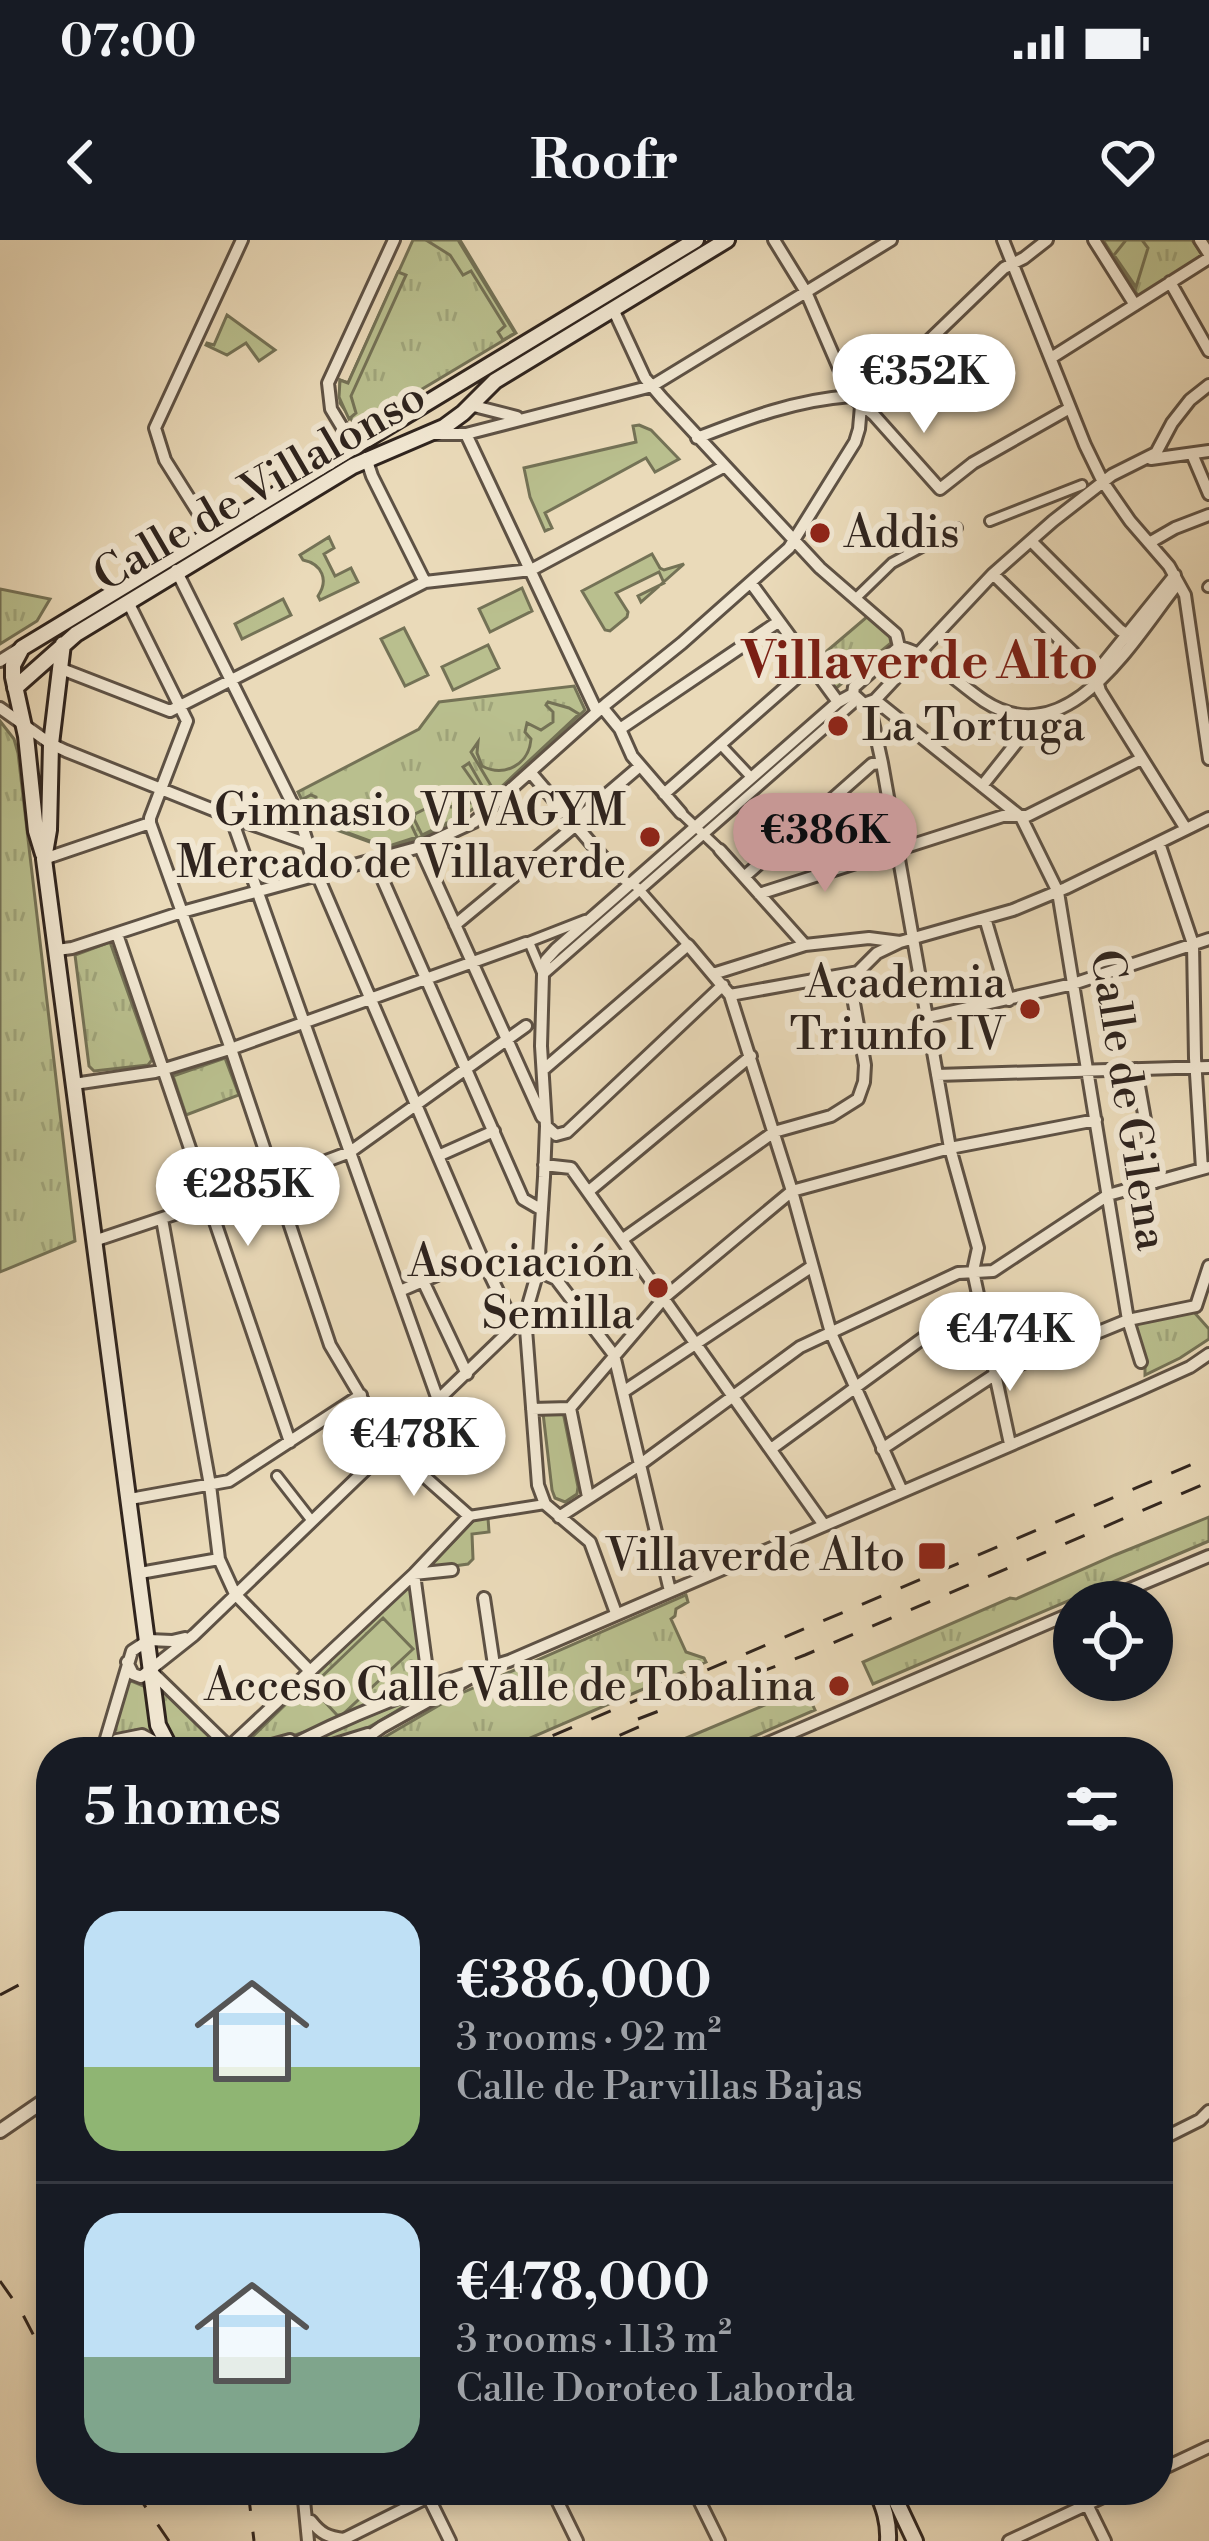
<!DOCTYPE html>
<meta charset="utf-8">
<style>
body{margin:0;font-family:"Libre Bodoni",serif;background:#242831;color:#f1f3f6;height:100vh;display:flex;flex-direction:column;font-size:45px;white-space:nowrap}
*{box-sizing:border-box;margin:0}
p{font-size:39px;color:#9ea1a6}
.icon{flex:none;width:66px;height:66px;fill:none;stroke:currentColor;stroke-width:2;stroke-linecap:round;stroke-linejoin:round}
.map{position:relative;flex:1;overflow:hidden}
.details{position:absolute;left:36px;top:1497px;width:1137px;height:768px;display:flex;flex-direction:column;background:#171b24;border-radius:48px;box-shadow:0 6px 18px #0003}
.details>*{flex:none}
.buttons{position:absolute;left:1053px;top:1341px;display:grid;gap:24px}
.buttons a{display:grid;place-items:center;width:120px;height:120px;border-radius:50%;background:#171b24;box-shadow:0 6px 18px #0003;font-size:60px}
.price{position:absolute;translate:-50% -102px;padding:0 27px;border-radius:42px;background:#fff;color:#222;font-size:39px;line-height:78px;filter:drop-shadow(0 3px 6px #0008)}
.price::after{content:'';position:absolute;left:50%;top:72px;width:36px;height:27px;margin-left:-18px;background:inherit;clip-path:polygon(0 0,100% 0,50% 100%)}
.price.active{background:#c59692;color:#111}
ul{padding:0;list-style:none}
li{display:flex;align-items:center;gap:36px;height:300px;padding:0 48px}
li+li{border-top:3px solid #363941}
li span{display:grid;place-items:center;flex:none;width:336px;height:240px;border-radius:36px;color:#555}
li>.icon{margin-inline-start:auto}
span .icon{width:144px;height:144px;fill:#fffc;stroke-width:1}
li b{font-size:51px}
h2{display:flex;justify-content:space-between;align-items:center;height:144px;padding:0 48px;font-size:51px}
.status{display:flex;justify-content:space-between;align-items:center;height:84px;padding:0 60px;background:#171b24;direction:ltr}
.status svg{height:33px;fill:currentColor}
header{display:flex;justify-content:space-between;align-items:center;height:156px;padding:0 48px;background:#171b24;font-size:54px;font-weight:700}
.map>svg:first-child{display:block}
.grass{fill:url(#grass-tufts);stroke:#747256;stroke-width:3}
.garden{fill:#b9bf8e;stroke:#747256;stroke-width:3}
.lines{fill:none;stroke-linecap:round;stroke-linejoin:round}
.pedestrian-casing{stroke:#5e5245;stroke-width:14}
.minor-casing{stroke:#5e5245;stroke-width:16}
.tertiary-casing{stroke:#5e5245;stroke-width:18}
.secondary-casing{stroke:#2f241e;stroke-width:20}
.pedestrian{stroke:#f1e7d2;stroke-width:8}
.minor{stroke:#f1e7d2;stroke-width:10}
.tertiary{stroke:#f1e7d2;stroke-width:12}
.secondary{stroke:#f1e7d2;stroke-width:14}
.rail{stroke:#2f241e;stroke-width:3;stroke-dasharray:21 21;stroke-linecap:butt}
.poi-dot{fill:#8f2418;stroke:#f1e7d2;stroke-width:4.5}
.labels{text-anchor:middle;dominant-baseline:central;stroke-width:12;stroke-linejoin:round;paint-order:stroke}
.street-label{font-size:45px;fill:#2f241e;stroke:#f1e7d2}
.poi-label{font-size:45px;fill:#2f241e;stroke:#f1e7d2;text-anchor:end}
.quarter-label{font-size:51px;font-weight:bold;fill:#7a1f14;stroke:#f1e7d2}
</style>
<div class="status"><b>07:00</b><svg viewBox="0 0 49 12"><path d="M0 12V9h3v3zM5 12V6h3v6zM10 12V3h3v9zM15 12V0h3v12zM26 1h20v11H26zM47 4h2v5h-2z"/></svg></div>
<header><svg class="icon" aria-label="back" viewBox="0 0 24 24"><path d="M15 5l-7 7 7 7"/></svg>Roofr<svg class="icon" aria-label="heart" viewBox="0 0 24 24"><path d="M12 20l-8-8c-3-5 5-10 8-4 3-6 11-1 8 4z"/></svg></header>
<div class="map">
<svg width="1209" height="2301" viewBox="0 0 1209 2301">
<defs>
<pattern id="grass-tufts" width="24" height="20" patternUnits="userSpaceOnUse" patternTransform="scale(3)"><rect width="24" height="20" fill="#b9bf8e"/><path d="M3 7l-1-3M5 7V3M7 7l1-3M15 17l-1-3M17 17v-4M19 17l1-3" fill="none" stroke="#9fa47a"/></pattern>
</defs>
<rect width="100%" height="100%" fill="#eadab9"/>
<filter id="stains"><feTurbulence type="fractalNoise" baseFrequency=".00167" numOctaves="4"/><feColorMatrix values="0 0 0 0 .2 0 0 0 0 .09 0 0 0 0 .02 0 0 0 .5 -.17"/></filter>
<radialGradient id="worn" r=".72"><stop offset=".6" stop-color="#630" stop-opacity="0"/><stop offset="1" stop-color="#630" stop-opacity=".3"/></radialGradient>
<path class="grass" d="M 413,0 L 460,0 L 516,93 L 362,185 L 356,186 L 340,163 L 340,140 L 348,143 Z
M 1103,0 L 1192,0 L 1202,15 L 1139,57 Z
M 0,349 L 50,359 L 37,381 L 0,404 Z
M 283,359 L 291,375 L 242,399 L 235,384 Z
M 868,376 L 889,394 L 891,403 L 835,449 L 814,422 Z
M 574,446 L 585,470 L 492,556 L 452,582 L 421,597 L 386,608 L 312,581 L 298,552 L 419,489 L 439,462 Z
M 0,481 L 14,499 L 18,513 L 75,1001 L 0,1032 Z
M 110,702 L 152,820 L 148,825 L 94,831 L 89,826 L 75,715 Z
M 225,818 L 239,855 L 186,875 L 173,836 Z
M 1193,1071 L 1209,1089 L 1209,1099 L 1180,1118 L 1145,1135 L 1145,1122 L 1135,1084 Z
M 1209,1277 L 1209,1301 L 873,1444 L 863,1422 L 1010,1358 L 1016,1359 L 1115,1315 Z
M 488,1278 L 489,1292 L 472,1294 L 473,1319 L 468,1324 L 426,1330 L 475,1279 Z
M 410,1343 L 423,1441 C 391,1460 281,1508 247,1502 Z
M 686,1355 L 688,1362 L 676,1369 L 675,1376 L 671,1379 L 686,1412 L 704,1418 L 706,1422 L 498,1512 L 359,1512 L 455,1456 Z
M 129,1440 L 146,1447 L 155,1496 L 135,1490 L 109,1500 Z
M 161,1443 L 240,1512 L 180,1512 L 164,1479 Z
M 805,1448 L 815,1470 L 718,1512 L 653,1512 Z
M 412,1458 L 412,1461 C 374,1486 330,1512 283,1512 Z"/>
<path class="garden" d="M 426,0 L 458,0 L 515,93 L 503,100 L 498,92 L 505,86 L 471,31 L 463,35 L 450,15 Z
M 1126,0 L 1142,0 L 1148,8 L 1136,47 L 1114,15 Z
M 398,32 L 406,35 L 351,156 L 356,173 L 349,179 L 339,157 L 340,140 L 348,143 Z
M 227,75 L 275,110 L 259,121 L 246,103 L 227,115 L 206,105 L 207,103 L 214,105 Z
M 639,185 L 651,190 L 679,219 L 655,232 L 646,218 L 545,273 L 552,288 L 545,291 L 530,257 L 524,228 L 636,202 L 633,186 Z
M 329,297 L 334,308 L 324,314 L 335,336 L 351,328 L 358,342 L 320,360 L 318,356 C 329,340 322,324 303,320 L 300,315 Z
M 652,314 L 660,328 L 664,330 L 684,324 L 641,362 L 638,356 L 664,343 L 659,332 L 616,353 L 628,372 L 627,377 L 610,391 L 605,390 L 582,351 Z
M 522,348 L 532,371 L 490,392 L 479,369 Z
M 404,388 L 428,435 L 405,446 L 381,399 Z
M 488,405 L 499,428 L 453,450 L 442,427 Z
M 548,462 L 569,468 L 579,474 L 499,549 L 493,549 L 471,512 L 478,502 L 477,513 L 482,526 C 505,538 529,524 531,499 L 525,492 L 527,483 L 541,490 L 553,482 L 553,472 L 546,465 Z
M 469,523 L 489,558 L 467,573 L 422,595 L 414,579 L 415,574 L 439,562 L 451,567 L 463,562 L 471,563 L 477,558 L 477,547 L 463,527 Z
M 311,555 L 316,557 L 317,566 L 323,572 L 336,573 L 343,566 L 355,567 C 368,598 384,591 408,578 L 417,597 L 386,607 L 313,580 L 303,559 Z
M 563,1172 L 578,1247 L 577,1254 L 565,1262 L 555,1258 L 552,1250 L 543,1173 Z
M 383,1378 L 413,1409 L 342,1475 L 337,1475 L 311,1447 Z"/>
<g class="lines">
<g class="pedestrian-casing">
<path id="pedestrian" d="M 990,281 L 1082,245
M 1208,347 L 1209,346
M 856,358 L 892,323 L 957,288
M 720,504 L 750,536
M 681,573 L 720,610
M 614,630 L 624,640 L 637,647 L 688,705
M 529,702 L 543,735 L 857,460
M 526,703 L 585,680
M 277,1236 L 312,1281
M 469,1276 L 545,1264"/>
</g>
<g class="minor-casing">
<path id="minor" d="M 774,0 L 806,52 L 851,156 L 874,175 L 940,249 L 973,223 L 1070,168
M 1003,0 L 1085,205 L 1103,242 L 1130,281 L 1169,326 L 1185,355 L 1209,519
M 1094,0 L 1135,65
M 1200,0 L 1209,14
M 1170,42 L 1209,111
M 613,69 L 645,138 L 662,158 L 820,328 L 896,394 L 899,407
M 1051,118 L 1209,18
M 470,165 L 517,177
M 861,166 L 1004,28 L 1024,18 L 1047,0
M 430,194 L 466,194 L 652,146 L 891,0
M 466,194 L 597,472
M 697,198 C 748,178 796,160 851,156
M 354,207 L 331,169 L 328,143 L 394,0
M 1192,214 L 1209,254
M 366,218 L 372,236 L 425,342
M 1151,219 L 1209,211
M 211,293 L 165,220 L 155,188 L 242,0
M 1031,301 L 1120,390 L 1134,399
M 1149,303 L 1175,288 L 1209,275
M 176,330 L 300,579 L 317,634 L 481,1016 L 515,1087
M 993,334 L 1095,434
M 751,343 L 838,462
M 128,362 L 187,481 L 150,578 L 150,583 L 231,809 L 330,1105 L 390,1206 L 469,1276 L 414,1334 L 229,1507
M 899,407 C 931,414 957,443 984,461 C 1068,516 1133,400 1176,346 L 1176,339
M 0,421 L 19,409
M 59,428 L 170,471 L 425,342 L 531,330 L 725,226
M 1095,434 L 1100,451 L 1186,589
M 1095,434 L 1175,335
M 853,454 L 864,464 L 875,460 L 993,334 L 1053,281 L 1112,235 L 1156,213 L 1172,183 L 1190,160 L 1209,145
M 853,454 L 854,447 L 899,407
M 875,460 L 1021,577 L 1058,652 L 1128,1080 L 1141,1122
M 869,464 L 882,523 L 950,908 L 978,1008 L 973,1031 L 1010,1204
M 602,467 L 620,489 L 632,516 L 681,573
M 0,468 L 51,504 L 66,511 L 231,577 L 308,604
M 620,489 L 778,382
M 531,533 L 614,630
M 982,546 L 1029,487 L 1042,475
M 664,554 L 810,426
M 231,577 L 438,1160
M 1159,603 L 1193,704 L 1195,818 L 1202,929
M 420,607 L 542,877
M 720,610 L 805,705
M 44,619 L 150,583
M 374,620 L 523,959 L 542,970
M 744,637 L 872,524 L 882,523
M 759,654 L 1003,576 L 1027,576 L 1141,519
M 985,678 L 1009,760
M 455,685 L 576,585 L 579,578 L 640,526
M 117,694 L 290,1202
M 57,710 L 72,708 L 182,672 L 420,607 L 474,582 L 606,464 L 682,403 L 789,308 L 855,202 L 859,189 L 861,166
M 713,734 L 805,705 L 869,698 L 900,702 L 1013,670 L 1066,648 L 1209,578
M 730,755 L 858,732 L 877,713 L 900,702
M 928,777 L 1073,744 L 1209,699
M 1136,829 L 1156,942
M 543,830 L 688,705 L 730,755 L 792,951 L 831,1093 L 902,1251
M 937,835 L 1209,827
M 74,844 L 155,832 L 236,807 L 526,703
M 546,886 L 556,895 L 567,892 L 723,745
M 438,916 L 494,891
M 544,925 L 571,928 L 824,1285
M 589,951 L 751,816
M 162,979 L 210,1245 L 219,1319 L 235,1354 L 309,1430
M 623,999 L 774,892 L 831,876 L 858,859 L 864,842 L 865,825 L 851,746 L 858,732
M 94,1001 L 276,940 L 350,912 L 526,786
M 538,1031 L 556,1039 L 614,1115 L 670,1351
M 423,1041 L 467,1134
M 400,1051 L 481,1016
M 1196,1066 L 1209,1026
M 525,1076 L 538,1245 L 545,1264 L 590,1302 L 616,1373
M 623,1152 L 811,1027
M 570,1168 L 588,1257
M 532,1169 L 570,1168 L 665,1057 L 792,951 L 950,908 L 1096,880
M 771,1209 L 978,1058
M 882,1209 L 994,1135 L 1128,1080 L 1196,1066
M 130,1259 L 229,1241 L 361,1155
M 559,1277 L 638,1226 L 800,1107 L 958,1033 L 993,1031 L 1108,955 L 1209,927
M 140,1333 L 219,1319
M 484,1358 L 494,1425
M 1099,1362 L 1209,1316
M 127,1422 L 133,1434 L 141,1437 L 194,1395 L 525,1076 L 538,1031 L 544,937 L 546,886 L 541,806 L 543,735 L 546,720 L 556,709 L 838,462 L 853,454
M 152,1432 L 229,1507 L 261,1508 L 290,1500
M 429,1445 L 414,1334 L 452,1330
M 102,1512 L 132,1411 L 149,1400 L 172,1401 L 185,1398
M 107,1512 L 117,1500 L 142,1495 L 155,1502 L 163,1512
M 279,1512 C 352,1473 429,1444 509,1421 L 1139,1150 L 1190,1127 L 1209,1114
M 310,1512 L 368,1494
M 347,1512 L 382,1487 L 470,1438
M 747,1512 L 1074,1372
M 1158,1901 L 1200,1880 L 1209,1871
M 1158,2231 L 1209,2207
M 303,2250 L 308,2301
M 425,2250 L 450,2301
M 552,2250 L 577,2301
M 694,2250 L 719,2301
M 1080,2250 L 1105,2301
M 311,2281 C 321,2294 328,2297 344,2299
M 340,2301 L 442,2250
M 1009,2301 L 1118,2250"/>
</g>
<g class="tertiary-casing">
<path id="tertiary" d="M 0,1891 L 51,1856"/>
</g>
<g class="secondary-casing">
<path id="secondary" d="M 63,404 L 51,504 L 49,590 L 44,619 L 158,1485 L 172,1512
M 15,448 L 76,394 L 353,226 L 444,187 L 463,173 L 495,141 L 727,0
M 43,614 L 36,591 L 26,496 L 13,437 L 13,425 L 22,408 L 696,0
M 876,2250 C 884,2267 889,2282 888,2301
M 891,2250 L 915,2301"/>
</g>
<use href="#pedestrian" class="pedestrian"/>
<use href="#minor" class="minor"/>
<use href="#tertiary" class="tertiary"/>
<use href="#secondary" class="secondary"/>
<path class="rail" d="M 638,1479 L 805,1415 L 1209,1242
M 514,1512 L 1209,1217
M 581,1512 L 655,1480
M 0,1755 L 51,1728
M 0,2041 L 21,2071 L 51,2129
M 134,2250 L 169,2301
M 248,2250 L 254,2301"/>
</g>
<g class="poi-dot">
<circle cx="820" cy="293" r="12"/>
<circle cx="838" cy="486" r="12"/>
<circle cx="650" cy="597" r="12"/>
<circle cx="1030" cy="769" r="12"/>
<circle cx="658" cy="1048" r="12"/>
<rect x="917" y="1301" width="30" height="30" rx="6"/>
<circle cx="839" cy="1446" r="12"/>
</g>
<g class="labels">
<g class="street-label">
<text transform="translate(260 247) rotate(-30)">Calle de Villalonso</text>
<text transform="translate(1128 860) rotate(81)">Calle de Gilena</text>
</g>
<g class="poi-label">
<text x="844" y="293" text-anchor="start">Addis</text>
<text x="862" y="486" text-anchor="start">La Tortuga</text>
<text x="626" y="571">Gimnasio VIVAGYM<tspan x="626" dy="52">Mercado de Villaverde</tspan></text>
<text x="1006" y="743">Academia<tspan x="1006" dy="52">Triunfo IV</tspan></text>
<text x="634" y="1022">Asociación<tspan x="634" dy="52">Semilla</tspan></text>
<text x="905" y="1316">Villaverde Alto</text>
<text x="815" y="1446">Acceso Calle Valle de Tobalina</text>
</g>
<g class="quarter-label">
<text x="920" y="423">Villaverde Alto</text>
</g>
</g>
<rect width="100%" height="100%" filter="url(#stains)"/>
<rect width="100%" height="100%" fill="url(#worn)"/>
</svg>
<div class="buttons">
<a><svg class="icon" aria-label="locate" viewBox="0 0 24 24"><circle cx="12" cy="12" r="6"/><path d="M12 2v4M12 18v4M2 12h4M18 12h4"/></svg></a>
</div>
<b class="price" style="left:924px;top:196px">€352K</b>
<b class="price active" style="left:825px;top:655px">€386K</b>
<b class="price" style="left:248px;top:1009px">€285K</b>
<b class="price" style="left:1010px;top:1154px">€474K</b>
<b class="price" style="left:414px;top:1259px">€478K</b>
<section class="details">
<h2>5 homes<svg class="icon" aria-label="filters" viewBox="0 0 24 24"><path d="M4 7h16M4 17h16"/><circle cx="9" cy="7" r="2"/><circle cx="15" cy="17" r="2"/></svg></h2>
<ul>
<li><span style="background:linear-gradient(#bfe0f5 65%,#8fb573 0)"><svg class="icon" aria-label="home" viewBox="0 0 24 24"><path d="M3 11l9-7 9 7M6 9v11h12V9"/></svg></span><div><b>€386,000</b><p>3 rooms · 92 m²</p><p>Calle de Parvillas Bajas</p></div></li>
<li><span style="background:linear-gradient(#bfe0f5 60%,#7fa58c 0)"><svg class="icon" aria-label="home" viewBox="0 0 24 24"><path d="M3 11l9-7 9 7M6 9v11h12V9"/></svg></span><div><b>€478,000</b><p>3 rooms · 113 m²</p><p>Calle Doroteo Laborda</p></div></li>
</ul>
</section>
</div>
